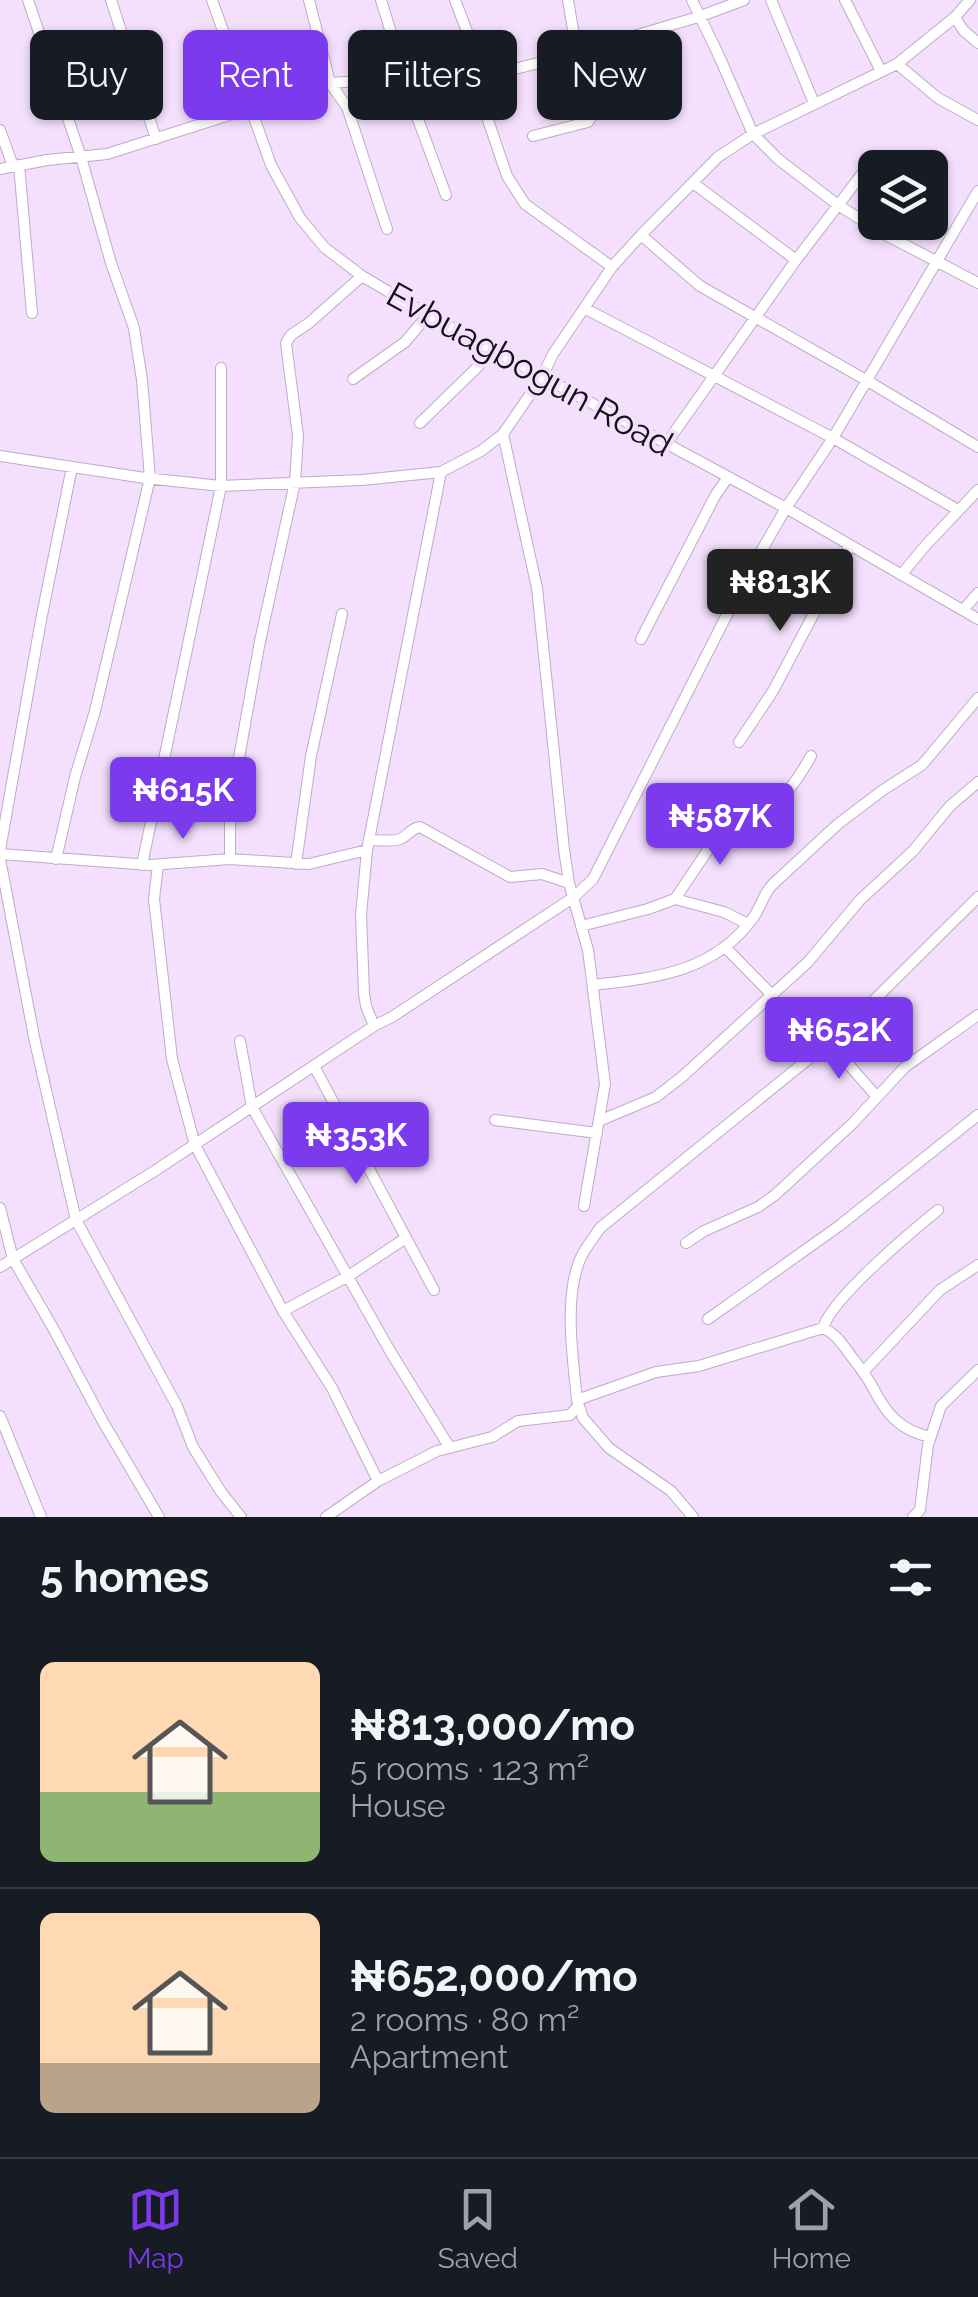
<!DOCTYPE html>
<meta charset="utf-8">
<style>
body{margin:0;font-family:Raleway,sans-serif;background:#20242c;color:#f1f3f6;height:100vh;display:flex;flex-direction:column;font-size:38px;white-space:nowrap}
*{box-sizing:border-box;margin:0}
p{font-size:32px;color:#9ea1a6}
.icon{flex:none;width:55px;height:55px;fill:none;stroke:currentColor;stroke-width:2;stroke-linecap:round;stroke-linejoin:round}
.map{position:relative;height:1517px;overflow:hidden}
.side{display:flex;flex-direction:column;background:#171b24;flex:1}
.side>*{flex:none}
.top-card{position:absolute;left:30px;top:30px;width:920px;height:90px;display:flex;gap:20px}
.tools{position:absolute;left:858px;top:150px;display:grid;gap:20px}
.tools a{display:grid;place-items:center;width:90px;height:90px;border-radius:15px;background:#171b24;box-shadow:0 2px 8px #0004;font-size:50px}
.price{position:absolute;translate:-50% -85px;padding:0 22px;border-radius:10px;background:#7c3aed;color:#fff;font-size:32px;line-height:65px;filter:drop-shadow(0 2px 5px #0008)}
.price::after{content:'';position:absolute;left:50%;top:60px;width:30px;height:22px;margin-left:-15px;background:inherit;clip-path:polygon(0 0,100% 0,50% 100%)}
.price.current{background:#222;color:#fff}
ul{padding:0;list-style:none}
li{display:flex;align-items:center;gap:30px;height:250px;padding:0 40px}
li+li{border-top:2px solid #363941}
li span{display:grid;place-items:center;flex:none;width:280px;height:200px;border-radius:15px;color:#555}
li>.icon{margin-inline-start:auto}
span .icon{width:120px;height:120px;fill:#fffc;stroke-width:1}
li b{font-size:42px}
h2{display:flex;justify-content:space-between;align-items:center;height:120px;padding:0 40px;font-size:42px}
.pill{padding:0 35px;border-radius:15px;background:#171b24;box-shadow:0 2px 8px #0004;font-size:35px;line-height:90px}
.pill.current{background:#7c3aed;color:#fff}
.menu{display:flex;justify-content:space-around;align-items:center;height:140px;border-top:2px solid #363941;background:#171b24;font-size:28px;color:#9ea1a6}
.menu a{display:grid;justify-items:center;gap:5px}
.menu .current{color:#7c3aed}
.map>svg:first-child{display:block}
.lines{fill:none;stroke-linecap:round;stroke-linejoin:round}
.minor-casing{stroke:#beabc7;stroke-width:12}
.minor{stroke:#fff;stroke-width:10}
.labels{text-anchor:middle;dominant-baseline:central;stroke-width:8;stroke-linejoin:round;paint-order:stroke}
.street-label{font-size:35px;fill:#150f18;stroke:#f4e0fd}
</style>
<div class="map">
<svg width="978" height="1517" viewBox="0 0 978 1517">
<rect width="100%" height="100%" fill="#f4e0fd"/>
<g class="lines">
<g class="minor-casing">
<path id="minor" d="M 28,0 L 81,157 L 111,263 L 134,328 L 142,380 L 150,478 L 95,711 L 75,777 L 56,859
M 111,0 L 156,139
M 212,0 L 271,165 L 300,218 L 325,248 L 362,276 L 428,315 L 786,508 L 978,619
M 309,0 L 330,83 L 347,107 L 387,229
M 381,0 L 416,114 L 446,195
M 455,0 L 468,34 L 480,78 L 486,114 L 507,176 L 525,204 L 612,267
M 692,0 L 719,56 L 753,134 L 778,159 L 838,205 L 884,234 L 978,283
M 771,0 L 814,103
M 845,0 L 881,71
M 955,17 L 963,30 L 978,43
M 897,64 L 938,98 L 978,120
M 0,130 L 13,166
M 533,136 L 588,122 L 594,113 L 594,104 L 577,53 L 568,0
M 19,165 L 32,313
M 0,169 L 47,160 L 107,154 L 330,83 L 406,78 L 480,78 L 577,53 L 698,17 L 744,0
M 693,183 L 796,260
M 641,235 L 700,286 L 866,380 L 978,447
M 584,308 L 833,438 L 958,510
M 353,379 L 405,342 L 428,315
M 420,423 L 494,351
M 503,434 L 537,588 L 564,849 L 569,883 L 588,950 L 605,1084 L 584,1206
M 666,444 L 796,260 L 862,174
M 0,456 L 145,478 L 221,486 L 362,480 L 441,472 L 481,451 L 503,434 L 542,377 L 553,354 L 612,267 L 641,235 L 718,157 L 753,134 L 897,64 L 955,17 L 970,0
M 441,472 L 367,850 L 361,915 L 364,993 L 366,1006 L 374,1026 L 392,1017 L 574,897 L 593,879 L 744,581 L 786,508 L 833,438 L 978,191
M 901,575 L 926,545 L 978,490
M 963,610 L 978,593
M 641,639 L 715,496 L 728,477
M 739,742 L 773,691 L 850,545
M 369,840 C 378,840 392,842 400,839 C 410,835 409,829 420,827 L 510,877 L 542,874 L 569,883
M 0,850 L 41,620 L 72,467
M 0,854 L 150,865 L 230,859 L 309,864 L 367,850
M 0,859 L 35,1042 L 76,1220 L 177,1406 L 193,1447 L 221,1492 L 241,1517
M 230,859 L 230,808 L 260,641 L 295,482 L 298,436 L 286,343 L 291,335 L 309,323 L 362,276
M 296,864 L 311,756 L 342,614
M 142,865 L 221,486 L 221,368
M 158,865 L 154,899 L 172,1059 L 195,1145 L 283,1311 L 332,1388 L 378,1481
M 675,899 L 724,912 L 748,924
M 581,926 L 648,909 L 675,899 L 744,796 L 750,795 C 755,798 760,802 765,803 C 782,808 804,768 811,756
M 725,947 L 772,995
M 593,985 C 654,978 713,973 753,918 C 761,907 763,895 772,885 L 838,824 L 883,790 L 922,765 L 978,698
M 240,1041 L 252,1107 L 390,1351 L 450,1448
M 829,1042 L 877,1097
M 314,1066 L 434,1290
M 495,1120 L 597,1133
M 599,1121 L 656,1097 L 683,1076 L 808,962 L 860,900 L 913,851 L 950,806 L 978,782
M 0,1208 L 13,1259 L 53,1328 L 102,1420 L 159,1517
M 686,1243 L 704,1231 L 758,1207 L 775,1195 L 852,1124 L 905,1067 L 978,1015
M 0,1267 L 153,1172 L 374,1026
M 283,1311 L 350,1275 L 406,1238
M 708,1319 L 839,1226 L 978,1115
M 823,1328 C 831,1299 912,1231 938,1210
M 863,1372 L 940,1290 L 978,1265
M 577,1400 L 656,1372 L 699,1366 L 823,1328 C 834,1333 839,1340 846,1349 C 855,1362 866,1374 873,1388 C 887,1415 900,1430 930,1437
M 0,1416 L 41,1517
M 326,1517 L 378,1481 L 437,1451 L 492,1437 L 518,1421 L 570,1415 L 578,1406
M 693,1517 L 671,1491 L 609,1448 L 583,1418 L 577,1400 C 573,1359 564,1301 579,1262 C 583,1250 593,1239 600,1228 L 843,1031 L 978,897
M 913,1517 L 920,1510 L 928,1445 L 941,1406 L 978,1370"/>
</g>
<use href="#minor" class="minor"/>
</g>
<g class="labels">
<g class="street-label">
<text transform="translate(530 369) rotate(29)">Evbuagbogun Road</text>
</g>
</g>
</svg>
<div class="tools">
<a><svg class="icon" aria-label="layers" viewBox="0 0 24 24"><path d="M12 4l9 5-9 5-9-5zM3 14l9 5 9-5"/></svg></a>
</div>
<b class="price current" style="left:780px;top:634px">₦813K</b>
<b class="price" style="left:183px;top:842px">₦615K</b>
<b class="price" style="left:720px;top:868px">₦587K</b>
<b class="price" style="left:839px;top:1082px">₦652K</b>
<b class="price" style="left:356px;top:1187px">₦353K</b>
<div class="top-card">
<a class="pill">Buy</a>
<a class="pill current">Rent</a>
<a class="pill">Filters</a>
<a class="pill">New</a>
</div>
</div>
<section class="side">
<h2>5 homes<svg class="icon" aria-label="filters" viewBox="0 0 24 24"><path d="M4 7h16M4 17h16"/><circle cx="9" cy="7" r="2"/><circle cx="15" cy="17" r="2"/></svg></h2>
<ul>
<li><span style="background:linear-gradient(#ffd9b3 65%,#8fb573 0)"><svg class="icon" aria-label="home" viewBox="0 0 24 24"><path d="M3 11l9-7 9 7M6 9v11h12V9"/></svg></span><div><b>₦813,000/mo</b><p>5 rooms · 123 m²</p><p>House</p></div></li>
<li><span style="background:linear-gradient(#ffd9b3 75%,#b9a48a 0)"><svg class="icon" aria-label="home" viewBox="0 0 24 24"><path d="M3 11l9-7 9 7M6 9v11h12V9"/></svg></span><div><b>₦652,000/mo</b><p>2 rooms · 80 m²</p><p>Apartment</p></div></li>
</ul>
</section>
<nav class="menu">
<a class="current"><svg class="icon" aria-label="map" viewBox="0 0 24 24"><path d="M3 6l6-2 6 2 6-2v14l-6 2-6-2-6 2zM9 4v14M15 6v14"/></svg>Map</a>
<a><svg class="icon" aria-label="saved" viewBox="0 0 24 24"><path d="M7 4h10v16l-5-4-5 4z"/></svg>Saved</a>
<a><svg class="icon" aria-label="home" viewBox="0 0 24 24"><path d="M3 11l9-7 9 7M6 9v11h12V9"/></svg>Home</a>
</nav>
